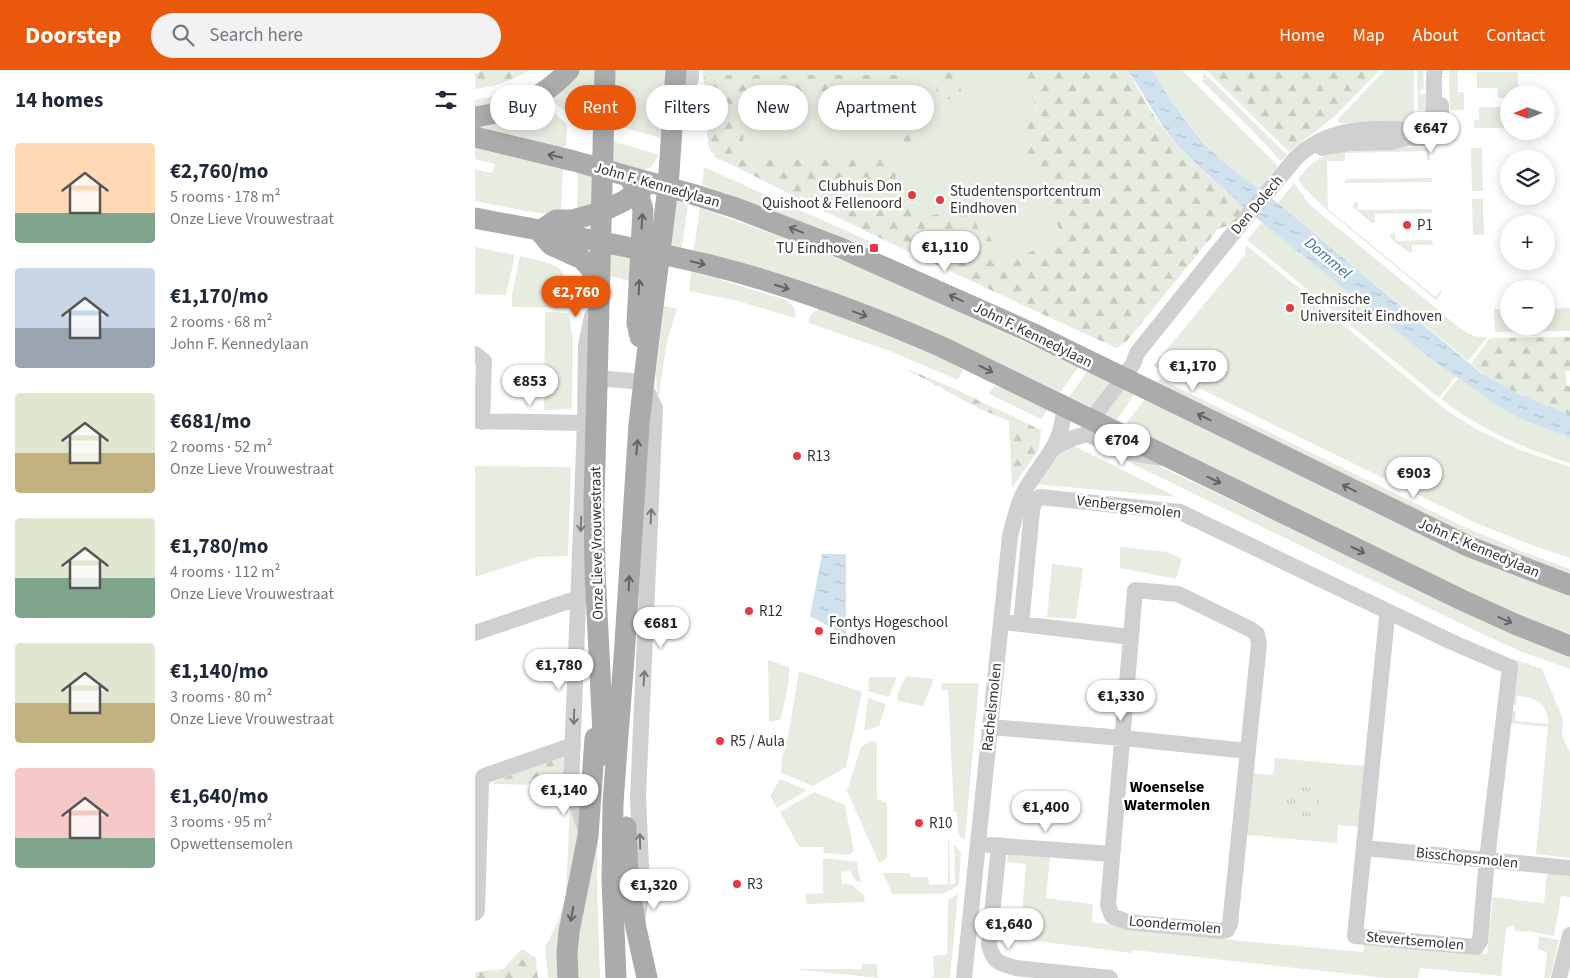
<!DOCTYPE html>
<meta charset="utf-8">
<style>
body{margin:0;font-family:"Source Sans 3",sans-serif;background:#f2f2f3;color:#1f2937;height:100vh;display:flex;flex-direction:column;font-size:19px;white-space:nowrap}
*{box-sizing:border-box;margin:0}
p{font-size:16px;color:#747a83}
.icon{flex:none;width:28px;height:28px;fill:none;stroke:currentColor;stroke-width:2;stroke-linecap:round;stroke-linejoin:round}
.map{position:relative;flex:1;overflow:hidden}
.panel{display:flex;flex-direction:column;background:#fff;width:475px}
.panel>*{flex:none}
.guide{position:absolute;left:15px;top:15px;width:475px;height:45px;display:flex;gap:10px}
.needle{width:32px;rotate:269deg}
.tools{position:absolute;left:1025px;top:15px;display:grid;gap:10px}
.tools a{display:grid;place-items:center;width:55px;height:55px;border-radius:50%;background:#fff;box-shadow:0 2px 12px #0003;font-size:25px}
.price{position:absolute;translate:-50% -42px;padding:0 11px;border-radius:18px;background:#fff;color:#222;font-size:16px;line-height:32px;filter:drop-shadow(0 1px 2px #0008)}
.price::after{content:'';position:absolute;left:50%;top:30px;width:15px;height:11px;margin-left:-8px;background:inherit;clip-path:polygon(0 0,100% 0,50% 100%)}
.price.on{background:#ea580c;color:#fff}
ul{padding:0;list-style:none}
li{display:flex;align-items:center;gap:15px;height:125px;padding:0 15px}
li span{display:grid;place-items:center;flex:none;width:140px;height:100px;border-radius:5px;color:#555}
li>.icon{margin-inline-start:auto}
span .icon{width:60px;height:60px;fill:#fffc;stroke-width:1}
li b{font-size:21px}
h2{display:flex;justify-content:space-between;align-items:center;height:60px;padding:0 15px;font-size:21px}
.pill{padding:0 18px;border-radius:22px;background:#fff;box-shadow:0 2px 12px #0003;font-size:18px;line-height:45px}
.pill.on{background:#ea580c;color:#fff}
header{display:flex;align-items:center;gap:30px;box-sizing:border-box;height:70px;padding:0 25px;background:#ea580c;color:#fff}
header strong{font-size:24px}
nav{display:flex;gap:28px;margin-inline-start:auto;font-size:18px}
.search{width:350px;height:45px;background:#f2f2f3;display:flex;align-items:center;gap:12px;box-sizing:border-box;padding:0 18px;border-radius:28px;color:#747a83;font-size:19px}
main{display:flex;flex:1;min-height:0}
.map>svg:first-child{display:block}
.green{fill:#e6ecdf}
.forest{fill:url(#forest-firs)}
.park{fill:url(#park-tufts)}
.water{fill:url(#water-ripples)}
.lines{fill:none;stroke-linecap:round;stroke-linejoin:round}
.minor{stroke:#d0d0d0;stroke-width:16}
.major{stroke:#ababab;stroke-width:21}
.oneway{stroke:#636363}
.oneway2{stroke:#7a7a7a}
.poi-dot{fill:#e63946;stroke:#fff;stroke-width:2}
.labels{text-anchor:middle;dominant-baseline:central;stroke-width:5;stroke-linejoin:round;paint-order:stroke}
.street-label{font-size:15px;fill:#333;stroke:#fff}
.poi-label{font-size:15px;fill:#333;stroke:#fff;text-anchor:start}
.water-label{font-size:16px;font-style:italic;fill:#3f7597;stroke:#fff}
.neighbourhood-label{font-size:16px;font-weight:bold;fill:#000;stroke:#fff}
</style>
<header>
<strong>Doorstep</strong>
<div class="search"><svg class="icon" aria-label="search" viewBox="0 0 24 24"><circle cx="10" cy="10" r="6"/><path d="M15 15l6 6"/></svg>Search here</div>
<nav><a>Home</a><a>Map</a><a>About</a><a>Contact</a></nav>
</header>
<main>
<section class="panel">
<h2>14 homes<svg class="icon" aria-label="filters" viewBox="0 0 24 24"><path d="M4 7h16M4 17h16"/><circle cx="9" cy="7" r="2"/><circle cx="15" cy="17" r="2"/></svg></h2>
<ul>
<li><span style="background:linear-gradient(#ffd9b3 70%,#7fa58c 0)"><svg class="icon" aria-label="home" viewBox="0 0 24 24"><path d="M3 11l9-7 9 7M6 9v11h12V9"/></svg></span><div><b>€2,760/mo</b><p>5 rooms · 178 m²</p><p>Onze Lieve Vrouwestraat</p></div></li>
<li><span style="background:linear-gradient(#c9d6e8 60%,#9aa5b1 0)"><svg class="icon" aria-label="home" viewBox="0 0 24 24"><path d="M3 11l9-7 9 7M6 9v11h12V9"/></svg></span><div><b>€1,170/mo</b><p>2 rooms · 68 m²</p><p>John F. Kennedylaan</p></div></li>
<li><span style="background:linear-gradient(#dfe7d0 60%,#c2b280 0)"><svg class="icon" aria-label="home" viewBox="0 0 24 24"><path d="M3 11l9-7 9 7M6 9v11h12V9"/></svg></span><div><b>€681/mo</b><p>2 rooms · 52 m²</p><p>Onze Lieve Vrouwestraat</p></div></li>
<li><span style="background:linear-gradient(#dfe7d0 60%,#7fa58c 0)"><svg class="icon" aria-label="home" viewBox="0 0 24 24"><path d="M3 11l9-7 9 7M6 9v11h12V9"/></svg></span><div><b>€1,780/mo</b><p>4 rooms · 112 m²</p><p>Onze Lieve Vrouwestraat</p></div></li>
<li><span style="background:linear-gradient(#dfe7d0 60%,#c2b280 0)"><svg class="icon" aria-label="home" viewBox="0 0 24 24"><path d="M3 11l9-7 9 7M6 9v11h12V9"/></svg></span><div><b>€1,140/mo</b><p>3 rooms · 80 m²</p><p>Onze Lieve Vrouwestraat</p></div></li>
<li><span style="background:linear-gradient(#f6c9c9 70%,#7fa58c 0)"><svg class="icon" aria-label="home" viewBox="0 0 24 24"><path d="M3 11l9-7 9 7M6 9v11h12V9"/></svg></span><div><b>€1,640/mo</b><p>3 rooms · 95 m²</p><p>Opwettensemolen</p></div></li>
</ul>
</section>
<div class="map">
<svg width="1095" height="908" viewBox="0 0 1095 908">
<defs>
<pattern id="forest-firs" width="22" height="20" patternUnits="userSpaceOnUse" patternTransform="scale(1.25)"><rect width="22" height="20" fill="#e6ecdf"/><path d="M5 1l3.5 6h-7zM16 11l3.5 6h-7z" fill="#c6cbc0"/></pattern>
<pattern id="park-tufts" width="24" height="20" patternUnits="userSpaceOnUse" patternTransform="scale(1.25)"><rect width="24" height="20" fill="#e6ecdf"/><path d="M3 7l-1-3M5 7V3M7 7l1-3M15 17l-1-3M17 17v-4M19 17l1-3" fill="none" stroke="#c6cbc0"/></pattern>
<pattern id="water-ripples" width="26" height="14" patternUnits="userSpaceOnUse" patternTransform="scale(1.25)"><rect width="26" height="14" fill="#cfe2ee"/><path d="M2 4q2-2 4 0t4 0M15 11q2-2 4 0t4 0" fill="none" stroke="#b2c2cd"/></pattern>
</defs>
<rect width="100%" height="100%" fill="#fff"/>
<path class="green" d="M 102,0 L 124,0 L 119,52 L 102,50 L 85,38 L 74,27 Z
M 135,0 L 195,0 L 189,69 L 134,53 Z
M 230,0 L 552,0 L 593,173 L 537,208 L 241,88 L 233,73 Z
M 677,0 L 707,0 L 803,96 L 784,120 C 739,91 704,45 677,0 Z
M 910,0 L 939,0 L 939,51 L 864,53 L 863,49 Z
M 942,0 L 948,0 L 949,19 L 945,20 L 945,24 L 951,24 L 954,40 L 943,40 Z
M 974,0 L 983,0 L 983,22 L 989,22 L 989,40 L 975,40 Z
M 728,2 L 812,85 L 806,91 L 777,60 L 728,12 Z
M 1001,2 L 1043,2 L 1043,24 L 1034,24 L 1034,28 L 1023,28 L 1022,18 L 1002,18 Z
M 49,15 L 53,16 L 58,22 L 0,42 L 0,30 L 28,24 Z
M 67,32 L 92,54 L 91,76 L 88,76 L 88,78 L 0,57 Z
M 1004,37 L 1030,37 L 1030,45 L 1034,45 L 1034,58 L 999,58 L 999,50 L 1004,50 Z
M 134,70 L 184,85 L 176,97 L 168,100 L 135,91 Z
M 932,74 L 933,77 L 953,78 L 955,81 L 955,90 L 952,90 L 951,81 L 870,83 L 870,91 L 852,91 L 853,139 L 960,227 L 966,220 L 967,222 L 961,230 L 851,139 L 829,118 L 823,109 C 830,100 839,90 850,86 C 858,83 865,84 873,79 Z
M 0,75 L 88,97 L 86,144 L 61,143 L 0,131 L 0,99 L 17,103 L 20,94 L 0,89 Z
M 996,78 L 1007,78 L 1008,121 L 997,121 Z
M 229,97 L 396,172 L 394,177 L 227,115 Z
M 103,101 L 118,105 L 119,138 L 102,142 Z
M 957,108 L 957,112 L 870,113 L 870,109 Z
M 819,113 L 835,135 L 986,259 L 999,266 L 1012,268 L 993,291 L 803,133 Z
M 997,129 L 1008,129 L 1009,165 L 998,165 Z
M 202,131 L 213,135 L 206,183 L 195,176 Z
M 880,132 L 883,132 L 883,140 L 957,139 L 957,143 L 900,144 L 900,152 L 897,153 L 878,137 L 878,135 Z
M 225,138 L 315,170 L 384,197 L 430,217 L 553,274 L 606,294 L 585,322 L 471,268 L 218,185 Z
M 787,152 L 951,285 L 981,306 L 964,328 L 772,170 Z
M 920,162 L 921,171 L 957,170 L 958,175 L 937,175 L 937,183 L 935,183 L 916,169 L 915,164 Z
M 771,175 L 851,240 L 849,244 L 857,251 L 860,248 L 970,339 L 985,349 L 1005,361 L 1048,381 L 1095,397 L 1095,488 L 1057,475 L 1003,454 L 678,296 L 770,185 Z
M 0,177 L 40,185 L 31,225 L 0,224 Z
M 131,183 L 158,187 L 158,212 L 131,205 Z
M 45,186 C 55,189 83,192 88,203 C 93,212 92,228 93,238 L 37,237 L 37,224 Z
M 217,197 L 227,200 L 249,211 L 311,230 L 319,237 L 321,247 L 319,248 L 263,231 L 214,221 Z
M 189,236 L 202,239 L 192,271 L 184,325 L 182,326 L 181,303 Z
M 1095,238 L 1095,261 L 1020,262 L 1019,239 L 1034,239 L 1034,256 L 1071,256 L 1071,239 Z
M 344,239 L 454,278 L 488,300 L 483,310 L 417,282 L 334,253 C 332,247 338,242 344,239 Z
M 70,242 L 94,243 L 98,271 L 97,336 L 95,339 L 69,340 Z
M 615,298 L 634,312 L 616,336 L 614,336 L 594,327 Z
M 983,308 L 1021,335 L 1046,349 L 1095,368 L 1095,393 C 1048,379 1005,359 966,329 Z
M 685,309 L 983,454 L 1048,482 L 1095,499 L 1095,509 L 1044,491 L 679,317 Z
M 519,316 L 548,323 L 575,336 L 566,349 L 514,324 Z
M 647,318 L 662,321 L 638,355 L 628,343 Z
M 672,326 L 1095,521 L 1095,570 L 647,359 Z
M 597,375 L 702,427 L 559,414 L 584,383 Z
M 631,381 L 682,395 L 787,445 L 815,452 L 1095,582 L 1095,599 L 1047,582 L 1001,561 Z
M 0,396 L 96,397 L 93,486 L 62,487 L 0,507 Z
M 645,477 L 692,482 L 707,489 L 701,509 L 645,498 Z
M 577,494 L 608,498 L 601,549 L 572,547 Z
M 1040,589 L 1067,599 L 1088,649 L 1087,665 L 1095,683 L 1095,788 L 1061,784 L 1073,657 L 1032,653 L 1035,640 L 1041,641 L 1040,651 L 1073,654 C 1074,634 1060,627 1042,626 L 1041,635 L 1035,634 L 1037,597 Z
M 293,590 L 314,597 L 314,611 L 306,649 L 294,652 Z
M 324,601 L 387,622 L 371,697 L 338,716 L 306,703 L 307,688 L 314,662 Z
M 431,606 L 459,609 L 448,636 L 423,631 L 422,625 Z
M 394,607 L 422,607 L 414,627 L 393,621 Z
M 467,613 L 504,613 L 490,769 L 486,768 L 483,763 L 482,742 L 479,742 L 473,620 L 466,620 Z
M 393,628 L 411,634 L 404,656 L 389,661 Z
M 396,671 L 402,672 L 402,729 L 412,733 L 412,788 L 404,793 L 372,721 L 386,677 Z
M 800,688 L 889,696 L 884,757 L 863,755 L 862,773 L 770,765 L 776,703 L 798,705 Z
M 124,694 L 122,809 L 125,908 L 98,908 Z
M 305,709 L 332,720 L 302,738 L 295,726 Z
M 339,722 L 370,735 L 379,781 L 373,785 L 349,783 L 348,777 L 324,777 L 305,742 Z
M 95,733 L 105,757 L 86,908 L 73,908 L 70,877 L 84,850 L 91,824 Z
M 473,771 L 474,771 L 475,814 L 480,814 L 479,774 L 486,783 L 484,815 L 468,824 L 417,824 L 408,803 L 435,803 L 435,807 L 453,807 L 454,815 L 473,814 Z
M 533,782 L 575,787 L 571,828 L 618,834 L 617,852 L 766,871 L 888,882 L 890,871 L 1012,884 L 1018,827 L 1069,833 L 1072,803 L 1095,806 L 1095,827 L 1086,826 L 1079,866 L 1052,861 L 1050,862 L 1040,861 L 1040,858 L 1038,855 L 1033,857 L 1031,860 L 1026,906 L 945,898 L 943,908 L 910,908 L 658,880 L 657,883 L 545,869 L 551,794 L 532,792 Z
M 348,788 L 382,792 L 386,813 L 380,810 L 375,801 L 366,802 L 367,814 L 377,815 L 388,824 L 390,832 L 332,834 L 330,824 L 348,823 Z
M 483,824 L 475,908 L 455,908 L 459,907 L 458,886 L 472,885 L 473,830 Z
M 1064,866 L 1084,870 L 1075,908 L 1069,908 L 1072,882 L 1063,879 Z
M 387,894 L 402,894 L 403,908 L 319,899 L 387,899 Z"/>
<path class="forest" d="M 6,0 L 55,0 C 38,10 20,17 0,19 L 0,4 Z
M 228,0 L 249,0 L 250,5 L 424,5 L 444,9 L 444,76 L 418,76 L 416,21 L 269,21 L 268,88 L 420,90 L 422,138 L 452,138 L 454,145 L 497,143 L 506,165 L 514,165 L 527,195 L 588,167 L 550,80 L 559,76 L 546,46 L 562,39 L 545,0 L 653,0 C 666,26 682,53 701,74 C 722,97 746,117 769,138 L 755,155 L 743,159 L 651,272 L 641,278 C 506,216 372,154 240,86 L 235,80 L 233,72 Z
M 461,0 L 496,0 L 480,7 L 490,29 L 462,29 Z
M 731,0 L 905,0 L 860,46 L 814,82 Z
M 1095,267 L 1095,301 L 1090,301 L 1092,316 L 1095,316 L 1095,345 C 1062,336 1022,316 996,294 L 1015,268 Z
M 427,297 L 469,314 L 566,360 L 564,379 L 537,418 L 534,351 L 505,339 Z
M 83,686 L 87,686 L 90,692 L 89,715 L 19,714 L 19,712 Z
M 47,879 L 61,888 L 63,908 L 0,908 L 0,902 L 28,899 Z"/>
<path class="park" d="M807 730a19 19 0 1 1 38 0a19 19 0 1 1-38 0Z"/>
<path class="water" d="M 653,0 L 677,0 C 692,25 709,50 728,72 C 750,96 777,115 803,133 L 1006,303 L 1045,325 L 1095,345 L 1095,368 L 1046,349 L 1021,335 L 951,285 L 769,138 L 720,93 L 701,74 L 686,54 Z
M 347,484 L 371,484 L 371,566 L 335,546 Z"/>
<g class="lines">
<path class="minor" d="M 202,47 L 216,8 L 216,0
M 933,68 C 965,68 967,67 966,35
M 847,78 L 874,73 L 916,72 L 927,69
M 0,284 L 9,291 L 7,352
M 122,308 L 168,312 L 180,338 L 163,727 L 167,819 L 163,846
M 616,350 L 658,294 L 662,283 L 759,162 L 820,89 C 854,55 896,58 941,60 C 969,56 955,19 960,0
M 0,351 L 110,353
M 580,377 L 598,368 L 612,364 L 655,383 L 688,388
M 660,520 L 703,524 L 775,559 L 782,564 L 784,574 L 755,854 L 752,860 L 747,861 L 652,852 L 637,846 L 633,835 Z
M 537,553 L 656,567
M 546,554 L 557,441 L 559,432 L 565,427 L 705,442 L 979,573 L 1035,597 L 1012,789 L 1005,871 L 1001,877 L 880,866 L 912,547 L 914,542
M 0,563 L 103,528
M 515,657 L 648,668 L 773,681
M 111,761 L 96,716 L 110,353 L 111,275 L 117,246
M 514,775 L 637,784
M 524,775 L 514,875 C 519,893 524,893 541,898 L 635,908
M 889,778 L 1095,798
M 0,843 L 2,841 L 6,713 L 9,706 L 98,675
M 489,908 L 535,466 C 539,451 542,436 549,422 C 567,389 588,377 589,337
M 1084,908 L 1095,865"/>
<path class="major" d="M 0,47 C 37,42 68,28 94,0
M 0,67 L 99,91 L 217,124 L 261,138 L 366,178 L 557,263 L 995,477 L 1095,515
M 153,106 L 163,122 L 168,140 L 162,253 L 165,267
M 0,148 C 78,163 157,176 235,195 C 314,215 392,244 467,277 L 987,530 L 1042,555 L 1095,576
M 66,160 L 81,150 L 97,150 L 126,142 L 149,131 L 173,114
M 65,162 L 76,175 L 107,189 L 125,209
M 129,685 L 120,501 L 119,432 L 130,0
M 151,757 L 153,810 L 161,858 L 172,908
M 93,908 L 92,883 L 94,862 L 113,766 L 120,668
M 141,908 L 137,811 L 138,733 L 143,665 L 149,588 L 164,354 L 171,293 L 193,117 L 201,0"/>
</g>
<defs><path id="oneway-shaft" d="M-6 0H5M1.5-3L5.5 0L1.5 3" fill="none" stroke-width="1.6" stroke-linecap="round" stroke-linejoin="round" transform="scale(1.25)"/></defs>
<g class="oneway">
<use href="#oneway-shaft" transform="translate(80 86) rotate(-166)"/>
<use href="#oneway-shaft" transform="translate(167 151) rotate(-87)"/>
<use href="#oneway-shaft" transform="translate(321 160) rotate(-159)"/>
<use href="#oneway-shaft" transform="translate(223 193) rotate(13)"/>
<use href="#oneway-shaft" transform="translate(164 217) rotate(-87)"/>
<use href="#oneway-shaft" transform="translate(307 217) rotate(18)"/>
<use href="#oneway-shaft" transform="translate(481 228) rotate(-155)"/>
<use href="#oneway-shaft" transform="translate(385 244) rotate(20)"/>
<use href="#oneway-shaft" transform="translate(511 299) rotate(26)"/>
<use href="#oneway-shaft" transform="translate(729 347) rotate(-154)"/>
<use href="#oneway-shaft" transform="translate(162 377) rotate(-85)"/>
<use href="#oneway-shaft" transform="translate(739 410) rotate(26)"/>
<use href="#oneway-shaft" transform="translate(874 418) rotate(-154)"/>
<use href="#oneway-shaft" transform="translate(883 480) rotate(26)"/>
<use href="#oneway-shaft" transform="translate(154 513) rotate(-87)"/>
<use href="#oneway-shaft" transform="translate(1030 550) rotate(24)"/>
<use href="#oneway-shaft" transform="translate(97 844) rotate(100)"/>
</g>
<g class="oneway2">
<use href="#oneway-shaft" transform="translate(176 446) rotate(-87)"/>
<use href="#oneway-shaft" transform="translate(106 454) rotate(92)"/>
<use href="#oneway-shaft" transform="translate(169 608) rotate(-87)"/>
<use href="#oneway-shaft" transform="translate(99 647) rotate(92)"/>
<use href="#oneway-shaft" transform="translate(165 771) rotate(-92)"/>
</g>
<g class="poi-dot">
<circle cx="437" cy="125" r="5"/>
<circle cx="465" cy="130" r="5"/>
<circle cx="932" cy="155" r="5"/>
<rect x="394" y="173" width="10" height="10" rx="2.5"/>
<circle cx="815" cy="238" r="5"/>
<circle cx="322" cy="386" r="5"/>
<circle cx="274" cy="541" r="5"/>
<circle cx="344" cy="561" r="5"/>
<circle cx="245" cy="671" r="5"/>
<circle cx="444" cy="753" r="5"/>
<circle cx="262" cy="814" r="5"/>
</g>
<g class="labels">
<g class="street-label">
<text transform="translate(182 115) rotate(16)">John F. Kennedylaan</text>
<text transform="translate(782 135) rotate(-50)">Den Dolech</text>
<text transform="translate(558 265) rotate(26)">John F. Kennedylaan</text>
<text transform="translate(654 437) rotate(7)">Venbergsemolen</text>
<text transform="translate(122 473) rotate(-91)">Onze Lieve Vrouwestraat</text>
<text transform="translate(1004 478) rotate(23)">John F. Kennedylaan</text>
<text transform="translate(517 637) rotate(-84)">Rachelsmolen</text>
<text transform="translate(992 788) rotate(6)">Bisschopsmolen</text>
<text transform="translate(700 855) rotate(5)">Loondermolen</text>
<text transform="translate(940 871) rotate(5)">Stevertsemolen</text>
</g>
<g class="poi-label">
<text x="427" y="116" text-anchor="end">Clubhuis Don<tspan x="427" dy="17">Quishoot &amp; Fellenoord</tspan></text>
<text x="475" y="121">Studentensportcentrum<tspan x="475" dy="17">Eindhoven</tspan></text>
<text x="942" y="155">P1</text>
<text x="389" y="178" text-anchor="end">TU Eindhoven</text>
<text x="825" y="229">Technische<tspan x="825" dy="17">Universiteit Eindhoven</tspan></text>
<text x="332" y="386">R13</text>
<text x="284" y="541">R12</text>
<text x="354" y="552">Fontys Hogeschool<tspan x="354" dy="17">Eindhoven</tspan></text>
<text x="255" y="671">R5 / Aula</text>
<text x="454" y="753">R10</text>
<text x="272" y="814">R3</text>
</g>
<g class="water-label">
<text transform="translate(853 188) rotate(40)">Dommel</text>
</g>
<g class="neighbourhood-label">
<text x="692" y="717">Woenselse<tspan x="692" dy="18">Watermolen</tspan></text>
</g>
</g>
</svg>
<div class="tools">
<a><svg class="needle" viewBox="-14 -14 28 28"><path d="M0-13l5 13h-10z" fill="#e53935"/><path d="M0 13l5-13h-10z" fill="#747a83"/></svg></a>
<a><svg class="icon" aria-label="layers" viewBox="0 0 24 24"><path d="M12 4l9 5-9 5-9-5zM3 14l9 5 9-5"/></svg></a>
<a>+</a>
<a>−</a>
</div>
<b class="price" style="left:956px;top:84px">€647</b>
<b class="price" style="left:470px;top:203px">€1,110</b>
<b class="price on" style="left:101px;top:248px">€2,760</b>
<b class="price" style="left:718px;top:322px">€1,170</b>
<b class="price" style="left:55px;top:337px">€853</b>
<b class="price" style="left:647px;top:396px">€704</b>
<b class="price" style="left:939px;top:429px">€903</b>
<b class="price" style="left:186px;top:579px">€681</b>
<b class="price" style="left:84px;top:621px">€1,780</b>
<b class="price" style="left:646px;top:652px">€1,330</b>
<b class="price" style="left:89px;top:746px">€1,140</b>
<b class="price" style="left:571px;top:763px">€1,400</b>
<b class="price" style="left:179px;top:841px">€1,320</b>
<b class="price" style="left:534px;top:880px">€1,640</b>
<div class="guide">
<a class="pill">Buy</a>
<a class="pill on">Rent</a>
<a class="pill">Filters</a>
<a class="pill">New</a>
<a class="pill">Apartment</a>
</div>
</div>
</main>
